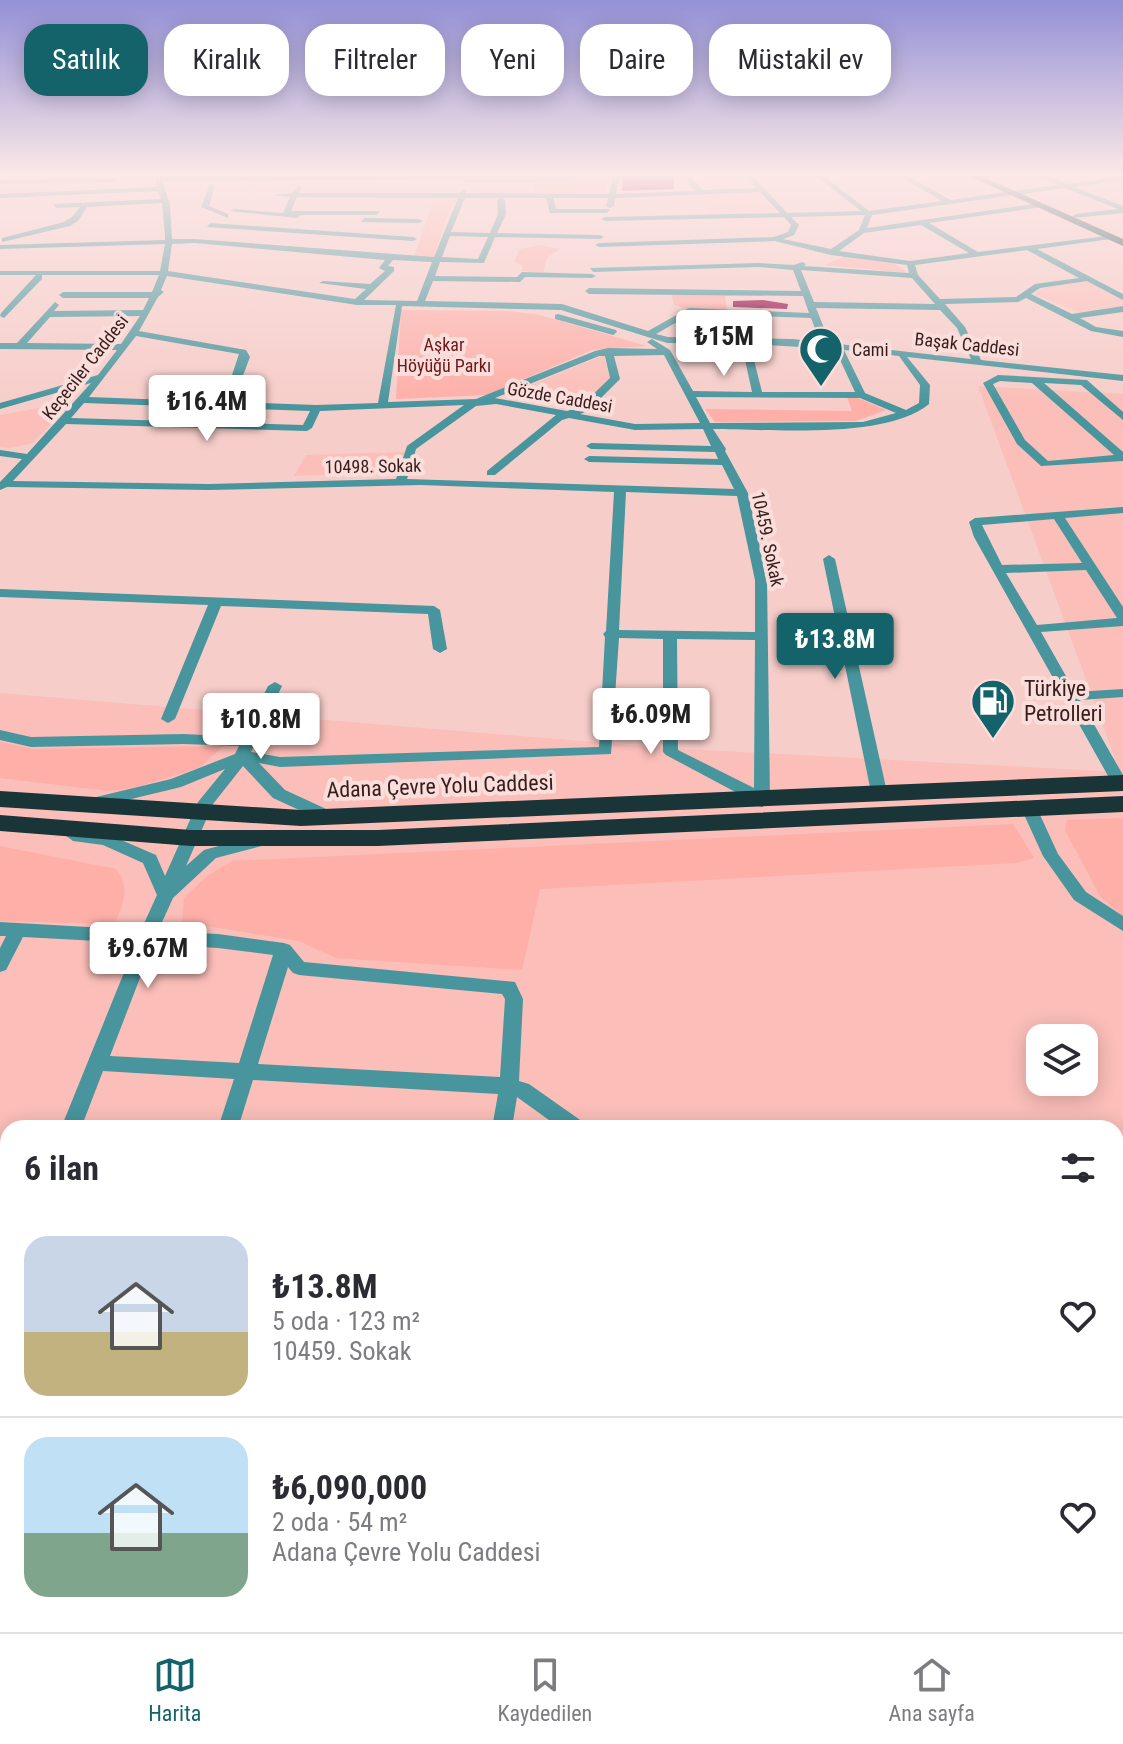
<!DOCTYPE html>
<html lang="tr">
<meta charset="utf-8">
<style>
body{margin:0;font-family:"Roboto Condensed",sans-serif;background:#f2f2f3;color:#2b2b33;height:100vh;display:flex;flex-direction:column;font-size:30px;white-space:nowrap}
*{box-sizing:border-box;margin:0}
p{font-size:26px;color:#7c7c81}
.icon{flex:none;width:44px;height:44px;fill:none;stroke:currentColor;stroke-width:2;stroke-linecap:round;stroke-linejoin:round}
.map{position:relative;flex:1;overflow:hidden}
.side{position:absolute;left:0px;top:1120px;width:1124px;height:512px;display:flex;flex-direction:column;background:#fff;border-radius:24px 24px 0 0;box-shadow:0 4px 20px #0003}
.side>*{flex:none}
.top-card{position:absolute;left:24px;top:24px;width:1076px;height:72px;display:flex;gap:16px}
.fabs{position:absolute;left:1026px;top:1024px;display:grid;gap:16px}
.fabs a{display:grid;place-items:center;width:72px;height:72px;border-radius:16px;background:#fff;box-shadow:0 4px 20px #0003;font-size:40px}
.price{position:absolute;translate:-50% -68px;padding:0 18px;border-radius:8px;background:#fff;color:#222;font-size:26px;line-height:52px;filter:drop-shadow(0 2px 4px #0008)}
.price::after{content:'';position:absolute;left:50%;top:48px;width:24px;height:18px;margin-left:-12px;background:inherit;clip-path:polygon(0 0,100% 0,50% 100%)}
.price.on{background:#14636a;color:#fff}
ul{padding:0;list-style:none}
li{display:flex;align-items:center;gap:24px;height:200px;padding:0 24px}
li+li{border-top:2px solid #e1e1e2}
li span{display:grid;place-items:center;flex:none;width:224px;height:160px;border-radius:24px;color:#555}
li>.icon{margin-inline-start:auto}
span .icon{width:96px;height:96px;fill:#fffc;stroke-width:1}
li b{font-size:34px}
h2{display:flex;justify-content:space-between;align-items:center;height:96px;padding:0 24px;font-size:34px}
.chip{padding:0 28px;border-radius:24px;background:#fff;box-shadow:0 4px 20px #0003;font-size:28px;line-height:72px}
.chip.on{background:#14636a;color:#fff}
.dock{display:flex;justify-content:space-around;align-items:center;height:112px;border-top:2px solid #e1e1e2;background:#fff;font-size:22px;color:#7c7c81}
.dock a{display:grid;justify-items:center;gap:4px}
.dock .on{color:#14636a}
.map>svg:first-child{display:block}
.built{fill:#fbbeb8;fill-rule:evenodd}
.green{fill:#fdafa8}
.building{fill:#920443}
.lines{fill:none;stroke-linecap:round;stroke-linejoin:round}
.minor{fill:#48959d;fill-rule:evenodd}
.major{fill:#164f55;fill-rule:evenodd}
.highway{fill:#193538;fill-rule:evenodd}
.labels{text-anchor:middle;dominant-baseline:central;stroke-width:8;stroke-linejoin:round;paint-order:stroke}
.far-park-label{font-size:18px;fill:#6d1719;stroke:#fadedb}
.far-street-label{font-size:18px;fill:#371d1c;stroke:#fadedb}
.far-poi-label{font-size:18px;fill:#371d1c;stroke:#fadedb;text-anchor:start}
.poi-label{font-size:22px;fill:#371d1c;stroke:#fadedb;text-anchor:start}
.street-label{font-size:22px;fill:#371d1c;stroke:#fadedb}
</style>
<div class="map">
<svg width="1123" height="1632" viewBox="0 0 1123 1632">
<rect width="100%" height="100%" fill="#f6cdc9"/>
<path class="built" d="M 759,191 L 779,210 L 712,214 L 699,195 Z
M 1088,281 L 1123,298 L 1123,308 L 1083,314 L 1034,294 L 1043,288 Z
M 604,355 L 610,381 L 579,408 L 506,395 Z
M 978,386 L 1123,394 L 1123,1632 L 0,1632 L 0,693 L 665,748 L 1120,772 ZM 1040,1038 L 1084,1038 L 1084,1082 L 1040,1082 ZM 8,1128 L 1116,1128 L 1116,1624 L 8,1624 Z
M 62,404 L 67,407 L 33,443 L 11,448 L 0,447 L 0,415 Z
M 405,452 L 400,471 L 294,476 L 306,455 Z"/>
<path class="green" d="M 577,176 L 608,176 L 605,193 L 534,193 L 535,182 L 563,182 Z
M 434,198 L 454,198 L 433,258 L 414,257 Z
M 540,245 L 560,249 L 547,258 L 543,273 L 521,271 L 523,266 L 514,261 L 520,249 Z
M 845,256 L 894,263 L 907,273 L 825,265 Z
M 671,293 L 730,294 L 731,296 L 725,296 L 727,311 L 691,310 L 674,305 Z
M 401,310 L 508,311 L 536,314 L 647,346 L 592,350 L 487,395 L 396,399 Z
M 847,397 L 858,398 L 886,410 L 856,421 L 715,422 L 705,409 L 852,411 Z
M 0,742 L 34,749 L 224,746 L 199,768 L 133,788 L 110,791 L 0,778 Z
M 1123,818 L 1123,916 L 1100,896 L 1065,830 L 1067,820 Z
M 1013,824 L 1034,858 L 1016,863 L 540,889 L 522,970 L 336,958 L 299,941 L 182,922 L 184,898 L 207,876 L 232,861 Z
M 0,846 L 116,869 C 131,888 123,903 115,924 L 0,921 Z"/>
<path class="building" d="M 623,176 L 674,176 L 674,189 L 622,191 Z
M 763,300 L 788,304 L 787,309 L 733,307 L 733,301 Z"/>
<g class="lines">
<path class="minor" d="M 155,176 L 578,176 L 564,182 L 465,182 L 462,179 L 162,181 L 170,205 L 172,239 L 195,239 L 434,257 L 458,198 L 297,197 L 291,211 L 380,211 L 377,215 L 300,215 L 297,218 L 230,211 L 234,209 L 283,213 L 290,197 L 272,195 L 292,193 L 298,186 L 301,188 L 299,193 L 459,193 L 464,188 L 467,190 L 466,193 L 609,194 L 613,176 L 619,176 L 616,194 L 695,191 L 683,176 L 690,176 L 702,190 L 757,188 L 746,176 L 753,176 L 787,213 L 861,211 L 816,176 L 824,176 L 869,211 L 942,201 L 899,176 L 907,176 L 951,200 L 1058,185 L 1039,176 L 1048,176 L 1067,184 L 1123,176 L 1123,180 L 1074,187 L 1123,206 L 1123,213 L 1072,218 L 1075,214 L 1118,209 L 1065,188 L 872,215 L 867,228 L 1040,203 L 1043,207 L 929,223 L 978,252 L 1114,235 L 1111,239 L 1037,249 L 1123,294 L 1123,300 L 1087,281 L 1040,288 L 1031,294 L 1072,314 L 1123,306 L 1123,312 L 1080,318 L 1096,327 L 1123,331 L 1123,337 L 1091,331 L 1026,298 L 1018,302 L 945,304 L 965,327 L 981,360 L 1123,375 L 1123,381 L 907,357 L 930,385 L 929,404 C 886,440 769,429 713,429 L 726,449 L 725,451 L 748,493 L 767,580 L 770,799 L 768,803 L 756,803 L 666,755 L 663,752 L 663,639 L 619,638 L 611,754 L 280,767 L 259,763 L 285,790 L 335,813 L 337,817 L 335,821 L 323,821 L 273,798 L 243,766 L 213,804 L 186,866 L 204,850 L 259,835 L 267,841 L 265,845 L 216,858 L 173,898 L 158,931 L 218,934 L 284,943 L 290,945 L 304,962 L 515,982 L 523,999 L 519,1081 L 529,1084 L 583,1122 L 586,1128 L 560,1128 L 517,1097 L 512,1128 L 492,1128 L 498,1094 L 253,1080 L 238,1128 L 218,1128 L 234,1079 L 103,1071 L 81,1128 L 61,1128 L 136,943 L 23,937 L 6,970 L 0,972 L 0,948 L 6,936 L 0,936 L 0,922 L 141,930 L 157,895 L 143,863 L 103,845 L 73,841 L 65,835 L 73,829 L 112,836 L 156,855 L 165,876 L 198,802 L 225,769 L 181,787 L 94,808 L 86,803 L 88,799 L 171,779 L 235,754 L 239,746 L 184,744 L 31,747 L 0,740 L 0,730 L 31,737 L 184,734 L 243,737 L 268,686 L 275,682 L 282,686 L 251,752 L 280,757 L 599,747 L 605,637 L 603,634 L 606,631 L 614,492 L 421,485 L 209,490 L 7,487 L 0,490 L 0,482 L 22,459 L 0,456 L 0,450 L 27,454 L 91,383 L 0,409 L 0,403 L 98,375 L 117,350 L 0,349 L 0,343 L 17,343 L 55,302 L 59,305 L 54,311 L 143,310 L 149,298 L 63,298 L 59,295 L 63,292 L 152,292 L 159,275 L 42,275 L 42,279 L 4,318 L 0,316 L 1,313 L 36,275 L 0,275 L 0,271 L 160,271 L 165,244 L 0,249 L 0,245 L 165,240 L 165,236 L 162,203 L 87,207 L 78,221 L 70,226 L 2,242 L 2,238 L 64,222 L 72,217 L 80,207 L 56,208 L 53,204 L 161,199 L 158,191 L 0,198 L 0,194 L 157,187 ZM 760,192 L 780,213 L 605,217 L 601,219 L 605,221 L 784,217 L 791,225 L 788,232 L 774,237 L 599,243 L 595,245 L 599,247 L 775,241 L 831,255 L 907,265 L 909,273 L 804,266 L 806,264 L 802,262 L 794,265 L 758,263 L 590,268 L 593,272 L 758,267 L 793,270 L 801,291 L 589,288 L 585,291 L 589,294 L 803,296 L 809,313 L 689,308 L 648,331 L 562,304 L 425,301 L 433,281 L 520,282 L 525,277 L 592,278 L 596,276 L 592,274 L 522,272 L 517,277 L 435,276 L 440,262 L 484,263 L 495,237 L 600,239 L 604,237 L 600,235 L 497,233 L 506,214 L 505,200 L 501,198 L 497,200 L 498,214 L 490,233 L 451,232 L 465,198 L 546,198 L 550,213 L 607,213 L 610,209 L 556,209 L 553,198 L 608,198 L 606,206 L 610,208 L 614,206 L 615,198 ZM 865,215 L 859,230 L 831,249 L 783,239 L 794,235 L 799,225 L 791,217 ZM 921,225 L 969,253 L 910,261 L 839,251 L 864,233 ZM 450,236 L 488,237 L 478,259 L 442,257 ZM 195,243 L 385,260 L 379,268 L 385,271 L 370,284 L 323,281 L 319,283 L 366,289 L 355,299 L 168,271 L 172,244 ZM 1027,250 L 1079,278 L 1035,284 L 1016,297 L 940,299 L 918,275 L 915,265 ZM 393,260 L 432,262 L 417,301 L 364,300 L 394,271 L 394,267 L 388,266 ZM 801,270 L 912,278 L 935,304 L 814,302 ZM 167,276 L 357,305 L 396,305 L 378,403 L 316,405 L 233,402 L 250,357 L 246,350 L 139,331 L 158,297 L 164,292 L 161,290 ZM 402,306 L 561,310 L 667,343 L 744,344 L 742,346 L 752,392 L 693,391 L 670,350 L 652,339 L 647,342 L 657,349 L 608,348 L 595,351 L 476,399 L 388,402 ZM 816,308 L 940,310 L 957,328 L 971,359 L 830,343 ZM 691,314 L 811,318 L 820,342 L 793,339 L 668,337 L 656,334 ZM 140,316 L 121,344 L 27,343 L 50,317 ZM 136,336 L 239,354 L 223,402 L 89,397 ZM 750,344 L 835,349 L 855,392 L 762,392 ZM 844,350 L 899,356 L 920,385 L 919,403 L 906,410 L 865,393 ZM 664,355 L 700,423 L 635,424 L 580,414 L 588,411 L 620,379 L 614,356 ZM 599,356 L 605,356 L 610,378 L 580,407 L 567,411 L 495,398 ZM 696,397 L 860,398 L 896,413 L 863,422 L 710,423 ZM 84,403 L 310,411 L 303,425 L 71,418 ZM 496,404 L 556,415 L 487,471 L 487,475 L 495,475 L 562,420 L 569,418 L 635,430 L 703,429 L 711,446 L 591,443 L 586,446 L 591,449 L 715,452 L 718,459 L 589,456 L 584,459 L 589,462 L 722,465 L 734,489 L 407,479 L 416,449 L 476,406 ZM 464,405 L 407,446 L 396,479 L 209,484 L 13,481 L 66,424 L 307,431 L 312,428 L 320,411 ZM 626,492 L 737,496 L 755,580 L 755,632 L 619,630 ZM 677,639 L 755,640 L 754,788 L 678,750 ZM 153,944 L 218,948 L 273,955 L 239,1063 L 110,1056 ZM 288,967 L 293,973 L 299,975 L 502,994 L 505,999 L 500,1077 L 258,1064 Z
M 114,179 L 116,182 L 0,184 L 0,180 Z
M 210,184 L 215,185 L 209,206 L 228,214 L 228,218 L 201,207 Z
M 364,218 L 419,219 L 423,221 L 419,223 L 361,222 Z
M 210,223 L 413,237 L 417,239 L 413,241 L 207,227 Z
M 558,314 L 616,330 L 617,332 L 613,335 L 555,319 L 555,315 Z
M 998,375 L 1087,380 L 1123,412 L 1123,420 L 1081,385 L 1044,383 L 1123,452 L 1123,461 L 1041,466 L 1017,444 L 983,383 ZM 1000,381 L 1032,383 L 1114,455 L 1048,461 L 1025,440 L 993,384 Z
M 1123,507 L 1123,513 L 1065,518 L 1123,607 L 1123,626 L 1041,632 L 1075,692 L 1123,689 L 1123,697 L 1080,700 L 1123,775 L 1123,787 L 1120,788 L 1112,783 L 974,537 L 969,522 L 975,518 ZM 1054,519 L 1082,563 L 1002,565 L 982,525 ZM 1086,570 L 1117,618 L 1037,625 L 1006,573 Z
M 829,555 L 835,559 L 887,792 L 879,797 L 871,792 L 823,559 Z
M 0,589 L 434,606 L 440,610 L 447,649 L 440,653 L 433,649 L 428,614 L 221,606 L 175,719 L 168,723 L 161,719 L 208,605 L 0,597 Z
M 1029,803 L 1035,804 L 1058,854 L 1086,892 L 1123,916 L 1123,931 L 1074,900 L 1043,856 L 1021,808 Z
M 0,1194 L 8,1194 L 8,1214 L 0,1214 Z
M 8,1277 L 8,1316 L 0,1319 L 0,1280 Z
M 8,1489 L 8,1515 L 0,1517 L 0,1491 Z
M 173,1624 L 201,1624 L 204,1632 L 176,1632 Z
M 246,1624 L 283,1624 L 280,1632 L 243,1632 Z
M 706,1624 L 740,1624 L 737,1632 L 703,1632 Z
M 966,1624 L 997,1624 L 1000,1632 L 969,1632 Z"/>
<path class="major" d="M 969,176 L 981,176 L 1123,239 L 1123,246 Z"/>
<path class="highway" d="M 1123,775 L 1123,791 L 301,826 L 0,807 L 0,791 L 301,810 Z
M 1123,796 L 1123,812 L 378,846 L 191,846 L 0,831 L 0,815 L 191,830 L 378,830 Z"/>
</g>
<linearGradient id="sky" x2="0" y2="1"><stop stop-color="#9390d6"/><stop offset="0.43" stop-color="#fbe8e7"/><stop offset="1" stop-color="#fbe8e7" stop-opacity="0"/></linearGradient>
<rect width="1123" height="405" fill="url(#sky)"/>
<defs>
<g id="mosque-pin" transform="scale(2.3)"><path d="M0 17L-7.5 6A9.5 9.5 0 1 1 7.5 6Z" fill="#14636a" stroke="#fadedb"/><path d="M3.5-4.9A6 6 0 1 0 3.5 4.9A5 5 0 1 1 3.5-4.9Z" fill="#fff"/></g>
<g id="fuel-pin" transform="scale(2.3)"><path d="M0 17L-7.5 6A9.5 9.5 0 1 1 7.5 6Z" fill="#14636a" stroke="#fadedb"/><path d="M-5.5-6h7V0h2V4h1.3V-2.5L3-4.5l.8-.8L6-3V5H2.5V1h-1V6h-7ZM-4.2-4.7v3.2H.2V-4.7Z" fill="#fff"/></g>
</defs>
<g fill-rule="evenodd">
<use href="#mosque-pin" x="821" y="349"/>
<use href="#fuel-pin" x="993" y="701"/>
</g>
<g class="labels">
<g class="far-park-label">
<text x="444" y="344">Aşkar<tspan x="444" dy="21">Höyüğü Parkı</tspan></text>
</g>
<g class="far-street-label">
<text transform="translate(967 344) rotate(6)">Başak Caddesi</text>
<text transform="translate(85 367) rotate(-52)">Keçeciler Caddesi</text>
<text transform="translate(560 397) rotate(10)">Gözde Caddesi</text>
<text transform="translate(373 466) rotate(-1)">10498. Sokak</text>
<text transform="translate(768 539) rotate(78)">10459. Sokak</text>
</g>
<g class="far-poi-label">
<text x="852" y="349">Cami</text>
</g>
<g class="poi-label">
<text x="1024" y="688">Türkiye<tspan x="1024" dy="25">Petrolleri</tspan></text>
</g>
<g class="street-label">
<text transform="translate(440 786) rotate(-2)">Adana Çevre Yolu Caddesi</text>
</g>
</g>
</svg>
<div class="fabs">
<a><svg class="icon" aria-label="layers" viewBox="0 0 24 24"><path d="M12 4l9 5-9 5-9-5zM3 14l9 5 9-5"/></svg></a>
</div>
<b class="price" style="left:724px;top:378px">₺15M</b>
<b class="price" style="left:207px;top:443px">₺16.4M</b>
<b class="price on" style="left:835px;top:681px">₺13.8M</b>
<b class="price" style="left:651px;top:756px">₺6.09M</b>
<b class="price" style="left:261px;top:761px">₺10.8M</b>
<b class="price" style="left:148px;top:990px">₺9.67M</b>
<div class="top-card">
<a class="chip on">Satılık</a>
<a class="chip">Kiralık</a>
<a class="chip">Filtreler</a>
<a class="chip">Yeni</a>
<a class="chip">Daire</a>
<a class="chip">Müstakil ev</a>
</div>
<section class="side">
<h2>6 ilan<svg class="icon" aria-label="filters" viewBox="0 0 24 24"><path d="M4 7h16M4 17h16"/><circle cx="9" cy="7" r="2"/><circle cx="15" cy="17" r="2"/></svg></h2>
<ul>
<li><span style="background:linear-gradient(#c9d6e8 60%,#c2b280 0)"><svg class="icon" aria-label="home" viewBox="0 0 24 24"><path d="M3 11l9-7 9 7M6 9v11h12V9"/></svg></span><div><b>₺13.8M</b><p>5 oda · 123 m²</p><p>10459. Sokak</p></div><svg class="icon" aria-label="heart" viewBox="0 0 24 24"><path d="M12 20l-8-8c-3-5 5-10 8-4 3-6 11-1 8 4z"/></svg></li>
<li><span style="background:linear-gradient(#bfe0f5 60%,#7fa58c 0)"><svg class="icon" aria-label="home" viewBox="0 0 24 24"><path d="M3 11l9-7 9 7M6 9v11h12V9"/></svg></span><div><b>₺6,090,000</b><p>2 oda · 54 m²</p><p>Adana Çevre Yolu Caddesi</p></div><svg class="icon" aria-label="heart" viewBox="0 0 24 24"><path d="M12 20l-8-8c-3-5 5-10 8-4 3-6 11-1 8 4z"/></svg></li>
</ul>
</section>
</div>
<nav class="dock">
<a class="on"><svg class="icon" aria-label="map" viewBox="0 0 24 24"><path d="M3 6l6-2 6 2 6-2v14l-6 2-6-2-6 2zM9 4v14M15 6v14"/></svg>Harita</a>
<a><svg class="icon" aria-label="saved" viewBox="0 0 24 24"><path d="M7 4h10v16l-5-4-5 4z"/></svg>Kaydedilen</a>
<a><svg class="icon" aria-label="home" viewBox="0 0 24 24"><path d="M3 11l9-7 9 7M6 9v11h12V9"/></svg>Ana sayfa</a>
</nav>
